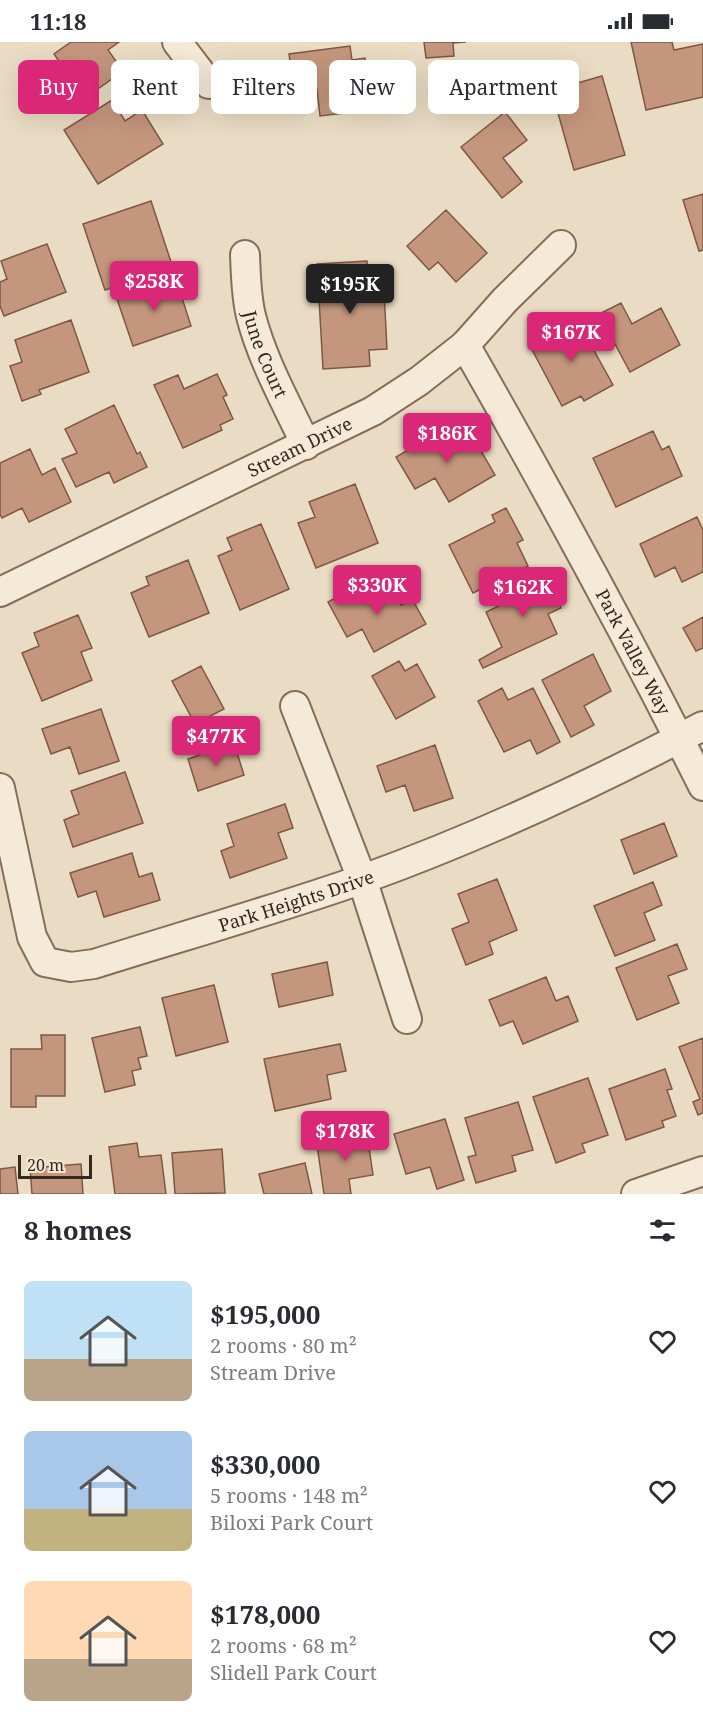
<!DOCTYPE html>
<meta charset="utf-8">
<style>
body{margin:0;font-family:"Noto Serif",serif;background:#f2f2f3;color:#2b2b33;height:100vh;display:flex;flex-direction:column;font-size:22px;white-space:nowrap}
*{box-sizing:border-box;margin:0}
p{font-size:20px;color:#7c7c81}
.icon{flex:none;width:33px;height:33px;fill:none;stroke:currentColor;stroke-width:2;stroke-linecap:round;stroke-linejoin:round}
.map{position:relative;height:1152px;overflow:hidden}
.drawer{display:flex;flex-direction:column;background:#fff;flex:1}
.drawer>*{flex:none}
.hud{position:absolute;left:18px;top:18px;width:668px;height:54px;display:flex;gap:12px}
.scale{position:absolute;left:18px;bottom:15px;width:74px;box-sizing:border-box;padding-left:6px;border:3px solid #34281f;border-top:0;font-size:16px;line-height:21px;white-space:nowrap;color:#34281f;-webkit-text-stroke:4px #f2e7d3;paint-order:stroke}
.price{position:absolute;translate:-50% -51px;padding:0 14px;border-radius:6px;background:#db2777;color:#fff;font-size:20px;line-height:39px;filter:drop-shadow(0 2px 3px #0008)}
.price::after{content:'';position:absolute;left:50%;top:36px;width:18px;height:14px;margin-left:-9px;background:inherit;clip-path:polygon(0 0,100% 0,50% 100%)}
.price.current{background:#222;color:#fff}
ul{padding:0;list-style:none}
li{display:flex;align-items:center;gap:18px;height:150px;padding:0 24px}
li span{display:grid;place-items:center;flex:none;width:168px;height:120px;border-radius:9px;color:#555}
li>.icon{margin-inline-start:auto}
span .icon{width:72px;height:72px;fill:#fffc;stroke-width:1}
li b{font-size:26px}
h2{display:flex;justify-content:space-between;align-items:center;height:72px;padding:0 24px;font-size:26px}
.chip{padding:0 21px;border-radius:9px;background:#fff;box-shadow:0 6px 24px #0002;font-size:21px;line-height:54px}
.chip.current{background:#db2777;color:#fff}
.status{display:flex;justify-content:space-between;align-items:center;height:42px;padding:0 30px;background:#fff;direction:ltr}
.status svg{height:16px;fill:currentColor}
.map>svg:first-child{display:block}
.building{fill:#c4967d;stroke:#7f5844;stroke-width:1.5}
.lines{fill:none;stroke-linecap:round;stroke-linejoin:round}
.minor-casing{stroke:#836e5c;stroke-width:32}
.minor{stroke:#f5ead7;stroke-width:28}
.labels{text-anchor:middle;dominant-baseline:central;stroke-width:6;stroke-linejoin:round;paint-order:stroke}
.street-label{font-size:18px;fill:#34281f;stroke:#f2e7d3}
</style>
<div class="status"><b>11:18</b><svg viewBox="0 0 49 12"><path d="M0 12V9h3v3zM5 12V6h3v6zM10 12V3h3v9zM15 12V0h3v12zM26 1h20v11H26zM47 4h2v5h-2z"/></svg></div>
<div class="map">
<svg width="703" height="1152" viewBox="0 0 703 1152">
<rect width="100%" height="100%" fill="#eadcc4"/>
<path class="building" d="M 71,0 L 119,0 L 108,8 L 123,29 L 74,64 L 58,41 L 69,34 L 54,12 Z
M 424,0 L 466,0 L 453,1 L 454,14 L 426,16 Z
M 631,0 L 672,0 L 674,8 L 703,2 L 703,55 L 646,68 Z
M 350,4 L 352,18 L 365,16 L 371,68 L 320,74 L 317,47 L 294,49 L 289,12 Z
M 602,34 L 625,113 L 574,128 L 556,64 L 578,58 L 574,42 Z
M 112,58 L 125,79 L 142,68 L 163,102 L 98,142 L 64,88 Z
M 505,70 L 527,98 L 503,116 L 522,140 L 502,156 L 461,105 Z
M 703,152 L 703,208 L 699,209 L 683,158 Z
M 151,159 L 173,226 L 105,248 L 83,182 Z
M 446,168 L 487,211 L 456,240 L 438,220 L 429,228 L 407,204 Z
M 47,202 L 66,250 L 4,274 L 0,264 L 0,240 L 7,237 L 1,219 Z
M 367,219 L 369,250 L 384,249 L 387,307 L 369,308 L 370,324 L 323,327 L 317,222 Z
M 176,237 L 191,284 L 133,304 L 117,257 Z
M 621,261 L 632,282 L 661,266 L 680,303 L 630,330 L 599,272 Z
M 576,276 L 613,343 L 584,359 L 581,354 L 562,364 L 529,302 Z
M 71,278 L 89,330 L 39,348 L 41,352 L 22,359 L 10,324 L 22,320 L 15,298 Z
M 217,332 L 227,353 L 223,355 L 233,377 L 220,383 L 222,388 L 183,406 L 154,343 L 178,333 L 184,347 Z
M 114,363 L 137,412 L 140,410 L 147,425 L 114,441 L 109,430 L 76,445 L 62,417 L 77,411 L 65,387 Z
M 444,387 L 452,400 L 470,390 L 495,433 L 449,460 L 435,436 L 415,447 L 396,415 Z
M 653,389 L 662,408 L 669,404 L 682,434 L 616,465 L 593,416 Z
M 30,407 L 42,433 L 55,426 L 71,460 L 29,480 L 22,466 L 2,476 L 0,472 L 0,421 Z
M 355,442 L 378,501 L 316,526 L 298,481 L 315,475 L 309,460 Z
M 506,466 L 523,498 L 517,501 L 528,524 L 473,551 L 449,503 L 495,480 L 492,473 Z
M 697,475 L 703,488 L 703,530 L 682,540 L 675,525 L 655,535 L 640,502 Z
M 261,482 L 289,547 L 240,568 L 218,514 L 232,508 L 227,496 Z
M 188,518 L 209,571 L 149,595 L 131,551 L 149,543 L 146,535 Z
M 545,531 L 561,566 L 548,572 L 557,592 L 483,626 L 479,618 L 502,605 L 486,570 L 509,559 L 505,549 Z
M 389,541 L 401,563 L 412,557 L 426,582 L 374,610 L 362,587 L 347,595 L 328,560 L 355,545 L 361,557 Z
M 78,573 L 92,606 L 81,610 L 92,638 L 42,659 L 22,611 L 39,604 L 34,591 Z
M 703,575 L 703,606 L 696,609 L 683,586 Z
M 593,612 L 611,649 L 584,664 L 594,683 L 571,695 L 542,638 Z
M 399,619 L 405,629 L 417,622 L 435,655 L 396,677 L 372,634 Z
M 201,624 L 224,667 L 195,682 L 172,639 Z
M 502,646 L 508,658 L 533,646 L 560,700 L 537,712 L 530,698 L 504,710 L 478,659 Z
M 101,667 L 119,719 L 79,732 L 70,705 L 51,712 L 42,687 Z
M 234,701 L 244,733 L 198,749 L 188,717 Z
M 435,703 L 453,756 L 414,769 L 405,743 L 386,750 L 377,724 Z
M 125,730 L 143,781 L 73,805 L 64,778 L 79,772 L 71,749 Z
M 285,762 L 293,786 L 278,791 L 287,816 L 230,836 L 221,809 L 234,804 L 227,782 Z
M 664,781 L 677,814 L 634,832 L 621,798 Z
M 132,811 L 139,835 L 152,831 L 160,858 L 104,875 L 96,849 L 78,855 L 70,831 Z
M 497,837 L 517,888 L 489,900 L 493,912 L 466,923 L 452,887 L 469,880 L 458,852 Z
M 653,840 L 662,863 L 644,871 L 655,898 L 615,914 L 594,864 Z
M 677,902 L 687,927 L 668,934 L 679,961 L 637,978 L 616,926 Z
M 327,920 L 333,953 L 279,965 L 272,932 Z
M 546,935 L 556,959 L 568,954 L 578,979 L 523,1002 L 513,979 L 500,984 L 489,958 Z
M 214,943 L 228,1000 L 176,1014 L 162,956 Z
M 140,985 L 147,1014 L 138,1016 L 141,1027 L 132,1029 L 135,1043 L 105,1050 L 92,996 Z
M 41,993 L 65,993 L 65,1054 L 36,1054 L 36,1065 L 11,1065 L 11,1007 L 42,1007 Z
M 703,996 L 703,1071 L 698,1073 L 693,1060 L 700,1057 L 679,1005 Z
M 340,1002 L 346,1029 L 327,1033 L 331,1057 L 275,1069 L 264,1017 Z
M 665,1027 L 672,1047 L 667,1048 L 676,1074 L 662,1079 L 664,1085 L 626,1098 L 609,1047 Z
M 588,1036 L 608,1093 L 582,1102 L 585,1110 L 556,1121 L 533,1055 Z
M 518,1060 L 533,1108 L 512,1114 L 516,1129 L 476,1141 L 468,1115 L 476,1113 L 465,1076 Z
M 445,1077 L 464,1138 L 437,1147 L 430,1125 L 406,1132 L 394,1092 Z
M 366,1085 L 373,1133 L 349,1137 L 351,1152 L 324,1152 L 317,1103 L 347,1100 L 345,1088 Z
M 137,1101 L 139,1115 L 161,1113 L 166,1152 L 115,1152 L 109,1105 Z
M 222,1107 L 225,1151 L 175,1152 L 172,1111 Z
M 305,1121 L 312,1152 L 264,1152 L 259,1132 Z
M 81,1122 L 83,1152 L 32,1152 L 30,1126 Z
M 15,1125 L 18,1152 L 0,1152 L 0,1127 Z"/>
<g class="lines">
<g class="minor-casing">
<g id="minor">
<path d="M 177,0 L 209,42"/>
<path id="s1" d="M 245,213 C 246,234 246,254 251,274 C 262,318 287,362 306,403"/>
<path id="s2" d="M 465,303 C 548,448 628,595 703,744"/>
<path id="s3" d="M 0,550 L 373,369 L 419,339 L 465,303 L 505,258 L 561,203"/>
<path d="M 295,664 L 362,837 L 407,977"/>
<path id="s4" d="M 0,746 L 32,895 L 45,920 L 71,925 L 94,922 C 183,894 274,868 363,837 C 480,795 593,742 703,684"/>
<path d="M 636,1152 L 703,1129"/>
</g>
</g>
<use href="#minor" class="minor"/>
</g>
<g class="labels">
<g class="street-label">
<text stroke="none"><textPath href="#s1" startOffset="102">June Court</textPath></text>
<text stroke="none"><textPath href="#s3" startOffset="333">Stream Drive</textPath></text>
<text stroke="none"><textPath href="#s2" startOffset="350">Park Valley Way</textPath></text>
<text stroke="none"><textPath href="#s4" startOffset="442">Park Heights Drive</textPath></text>
</g>
</g>
</svg>
<div class="scale">20 m</div>
<b class="price" style="left:154px;top:270px">$258K</b>
<b class="price current" style="left:350px;top:273px">$195K</b>
<b class="price" style="left:571px;top:321px">$167K</b>
<b class="price" style="left:447px;top:422px">$186K</b>
<b class="price" style="left:377px;top:574px">$330K</b>
<b class="price" style="left:523px;top:576px">$162K</b>
<b class="price" style="left:216px;top:725px">$477K</b>
<b class="price" style="left:345px;top:1120px">$178K</b>
<div class="hud">
<a class="chip current">Buy</a>
<a class="chip">Rent</a>
<a class="chip">Filters</a>
<a class="chip">New</a>
<a class="chip">Apartment</a>
</div>
</div>
<section class="drawer">
<h2>8 homes<svg class="icon" aria-label="filters" viewBox="0 0 24 24"><path d="M4 7h16M4 17h16"/><circle cx="9" cy="7" r="2"/><circle cx="15" cy="17" r="2"/></svg></h2>
<ul>
<li><span style="background:linear-gradient(#bfe0f5 65%,#b9a48a 0)"><svg class="icon" aria-label="home" viewBox="0 0 24 24"><path d="M3 11l9-7 9 7M6 9v11h12V9"/></svg></span><div><b>$195,000</b><p>2 rooms · 80 m²</p><p>Stream Drive</p></div><svg class="icon" aria-label="heart" viewBox="0 0 24 24"><path d="M12 20l-8-8c-3-5 5-10 8-4 3-6 11-1 8 4z"/></svg></li>
<li><span style="background:linear-gradient(#a9c7e8 65%,#c2b280 0)"><svg class="icon" aria-label="home" viewBox="0 0 24 24"><path d="M3 11l9-7 9 7M6 9v11h12V9"/></svg></span><div><b>$330,000</b><p>5 rooms · 148 m²</p><p>Biloxi Park Court</p></div><svg class="icon" aria-label="heart" viewBox="0 0 24 24"><path d="M12 20l-8-8c-3-5 5-10 8-4 3-6 11-1 8 4z"/></svg></li>
<li><span style="background:linear-gradient(#ffd9b3 65%,#b9a48a 0)"><svg class="icon" aria-label="home" viewBox="0 0 24 24"><path d="M3 11l9-7 9 7M6 9v11h12V9"/></svg></span><div><b>$178,000</b><p>2 rooms · 68 m²</p><p>Slidell Park Court</p></div><svg class="icon" aria-label="heart" viewBox="0 0 24 24"><path d="M12 20l-8-8c-3-5 5-10 8-4 3-6 11-1 8 4z"/></svg></li>
</ul>
</section>
